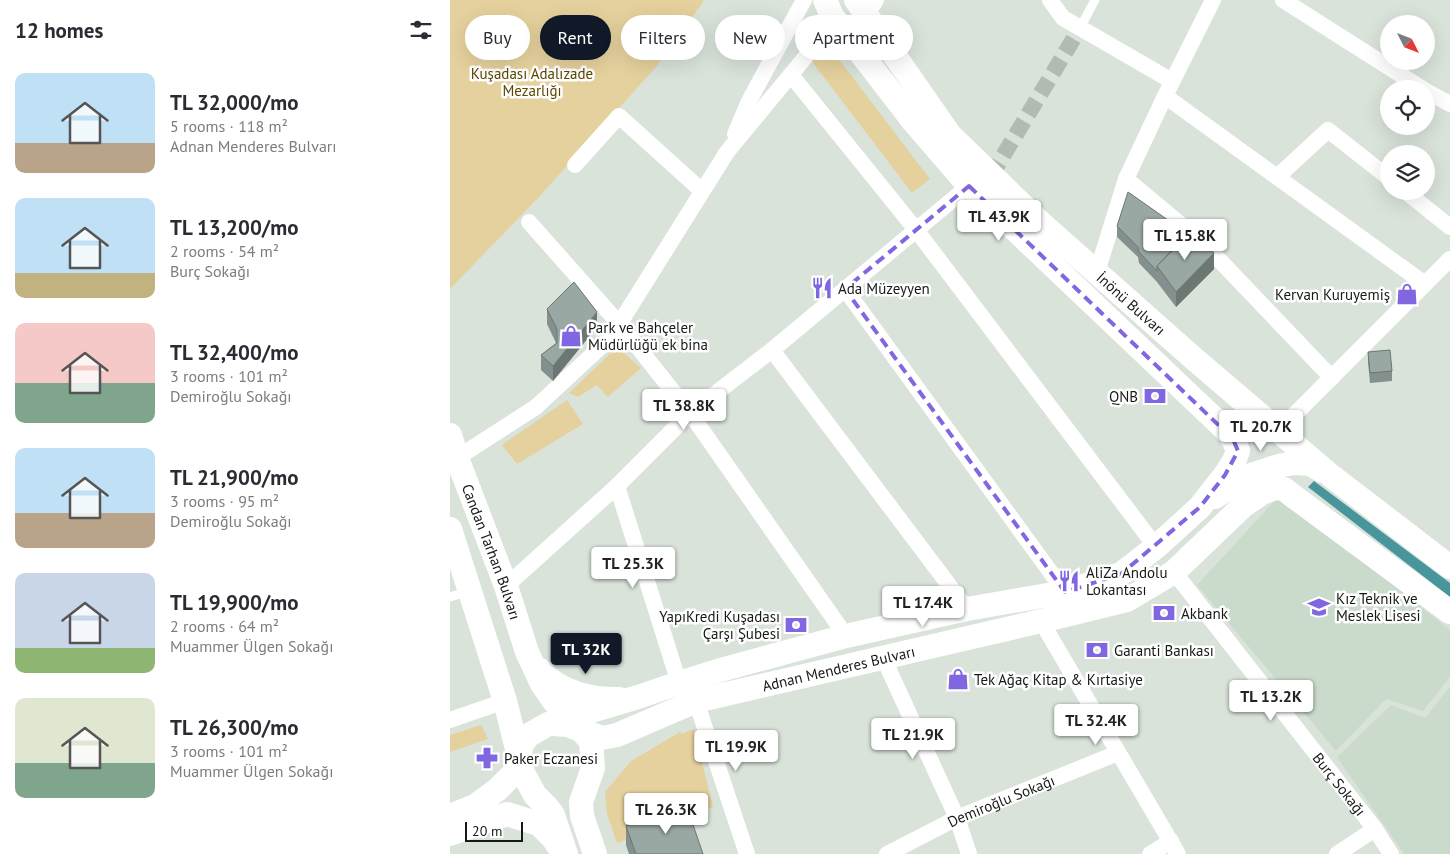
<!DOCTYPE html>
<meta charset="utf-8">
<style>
body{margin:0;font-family:"PT Sans",sans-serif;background:#f2f2f3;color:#2b2b33;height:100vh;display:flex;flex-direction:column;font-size:19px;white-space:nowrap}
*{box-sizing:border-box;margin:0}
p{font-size:16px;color:#7c7c81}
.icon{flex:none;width:28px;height:28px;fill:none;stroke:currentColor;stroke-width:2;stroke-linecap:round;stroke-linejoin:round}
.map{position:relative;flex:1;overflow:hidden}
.drawer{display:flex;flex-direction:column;background:#fff;width:450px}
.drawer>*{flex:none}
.banner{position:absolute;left:15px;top:15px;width:475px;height:45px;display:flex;gap:10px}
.needle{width:32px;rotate:132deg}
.buttons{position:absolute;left:930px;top:15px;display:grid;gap:10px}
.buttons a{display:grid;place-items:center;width:55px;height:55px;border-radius:50%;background:#fff;box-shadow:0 5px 20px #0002;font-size:25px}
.scale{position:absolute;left:15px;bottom:12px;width:58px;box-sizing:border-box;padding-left:5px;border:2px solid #161916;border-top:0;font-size:14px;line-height:18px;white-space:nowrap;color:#161916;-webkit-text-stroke:4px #fff;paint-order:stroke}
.price{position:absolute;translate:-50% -42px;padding:0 11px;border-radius:5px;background:#fff;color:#222;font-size:16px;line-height:32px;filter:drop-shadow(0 1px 2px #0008)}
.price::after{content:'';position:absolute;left:50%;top:30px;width:15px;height:11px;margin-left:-8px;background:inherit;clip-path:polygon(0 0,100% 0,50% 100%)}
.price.current{background:#111827;color:#fff}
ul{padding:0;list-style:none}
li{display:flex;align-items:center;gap:15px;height:125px;padding:0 15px}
li span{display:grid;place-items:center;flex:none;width:140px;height:100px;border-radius:10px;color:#555}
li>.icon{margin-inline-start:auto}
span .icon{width:60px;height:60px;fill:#fffc;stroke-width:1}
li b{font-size:21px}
h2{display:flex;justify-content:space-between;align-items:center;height:60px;padding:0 15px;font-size:21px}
.pill{padding:0 18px;border-radius:22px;background:#fff;box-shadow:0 5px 20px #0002;font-size:18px;line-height:45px}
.pill.current{background:#111827;color:#fff}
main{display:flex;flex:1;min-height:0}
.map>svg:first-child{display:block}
.built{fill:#cadacb}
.green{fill:#e5d19d}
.water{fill:#48959c}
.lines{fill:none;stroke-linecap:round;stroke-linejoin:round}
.street-tunnel{stroke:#b2bbb3;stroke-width:16;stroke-dasharray:16 8;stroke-linecap:butt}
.lane{stroke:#fff;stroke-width:9}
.street{stroke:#fff;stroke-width:16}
.secondary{stroke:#fff;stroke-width:24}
.wall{fill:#84908d}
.shaded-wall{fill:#6c7673}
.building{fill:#9aa8a4;stroke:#6c7673}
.marked{fill:none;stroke:#8066e1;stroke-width:4;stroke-dasharray:10 6;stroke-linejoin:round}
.labels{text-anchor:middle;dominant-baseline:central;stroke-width:5;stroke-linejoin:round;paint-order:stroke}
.park-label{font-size:15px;fill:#5c4700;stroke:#fff}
.poi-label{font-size:15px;fill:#161916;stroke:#fff;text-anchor:start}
.street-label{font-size:15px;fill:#161916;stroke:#fff}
</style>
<main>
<section class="drawer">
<h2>12 homes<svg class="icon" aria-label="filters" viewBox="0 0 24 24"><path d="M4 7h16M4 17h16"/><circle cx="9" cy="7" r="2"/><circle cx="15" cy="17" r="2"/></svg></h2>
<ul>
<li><span style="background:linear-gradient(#bfe0f5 70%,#b9a48a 0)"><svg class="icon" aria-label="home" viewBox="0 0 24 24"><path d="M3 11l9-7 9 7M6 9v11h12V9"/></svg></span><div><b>TL 32,000/mo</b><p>5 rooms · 118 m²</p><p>Adnan Menderes Bulvarı</p></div></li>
<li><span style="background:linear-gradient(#bfe0f5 75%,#c2b280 0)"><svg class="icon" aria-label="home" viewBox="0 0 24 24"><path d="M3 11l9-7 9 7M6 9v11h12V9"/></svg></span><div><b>TL 13,200/mo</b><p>2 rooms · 54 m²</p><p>Burç Sokağı</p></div></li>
<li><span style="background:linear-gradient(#f6c9c9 60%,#7fa58c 0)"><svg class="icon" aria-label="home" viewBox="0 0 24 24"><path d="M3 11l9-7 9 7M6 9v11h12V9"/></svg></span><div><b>TL 32,400/mo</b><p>3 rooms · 101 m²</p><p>Demiroğlu Sokağı</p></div></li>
<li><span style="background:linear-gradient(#bfe0f5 65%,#b9a48a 0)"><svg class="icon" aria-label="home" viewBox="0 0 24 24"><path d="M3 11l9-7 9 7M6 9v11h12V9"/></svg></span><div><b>TL 21,900/mo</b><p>3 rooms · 95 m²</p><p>Demiroğlu Sokağı</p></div></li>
<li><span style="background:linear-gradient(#c9d6e8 75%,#8fb573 0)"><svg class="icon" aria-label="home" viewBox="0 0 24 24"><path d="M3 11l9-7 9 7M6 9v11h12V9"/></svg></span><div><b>TL 19,900/mo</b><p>2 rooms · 64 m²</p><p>Muammer Ülgen Sokağı</p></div></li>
<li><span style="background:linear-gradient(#dfe7d0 65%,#7fa58c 0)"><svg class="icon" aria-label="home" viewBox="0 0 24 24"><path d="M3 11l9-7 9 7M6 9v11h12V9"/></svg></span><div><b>TL 26,300/mo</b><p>3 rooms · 101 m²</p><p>Muammer Ülgen Sokağı</p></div></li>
</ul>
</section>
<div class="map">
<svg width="1000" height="854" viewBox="0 0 1000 854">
<rect width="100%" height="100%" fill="#d9e3da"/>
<path class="built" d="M 830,495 L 1000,630 L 1000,677 L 973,711 L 936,699 L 886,751 L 747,585 Z
M 1000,687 L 1000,854 L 954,854 L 887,757 L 941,705 L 975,718 Z"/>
<path class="green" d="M 0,0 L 253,0 L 253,2 L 206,67 L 87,199 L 0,289 Z
M 375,41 L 480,179 L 462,193 L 357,55 Z
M 167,347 L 191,368 L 158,397 L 147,385 L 128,397 L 119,393 Z
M 117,400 L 133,424 L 67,464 L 52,445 Z
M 31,725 L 38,739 L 0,752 L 0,735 Z
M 244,729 L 263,807 L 167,843 L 157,814 L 155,792 L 181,761 L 230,732 L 232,734 Z"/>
<path class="water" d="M 864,481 L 1000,583 L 1000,597 L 858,487 Z"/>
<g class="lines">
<path class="street-tunnel" d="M 541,176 L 630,28"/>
<path class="lane" d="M 630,28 L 645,0
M 0,597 L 20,591"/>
<g class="street">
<path d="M 600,0 L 613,18 L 722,81"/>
<path d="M 833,0 L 973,89"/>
<path d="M 416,16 L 426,0"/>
<path d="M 341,75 L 467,231 L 706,547"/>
<path d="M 976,91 L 1000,104"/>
<path d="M 715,96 L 975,284"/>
<path d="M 285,134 L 299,101 L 354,0"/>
<path d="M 125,165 L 169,116 L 252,191"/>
<path d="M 827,177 L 878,130 L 939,178"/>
<path d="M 676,179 L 754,244 L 882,378"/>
<path d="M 955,191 L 1000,227"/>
<path d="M 79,222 L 172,327 L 240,413 L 396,636"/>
<path d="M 647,272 L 676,179 L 715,96 L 763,0"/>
<path d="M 395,289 L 615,592"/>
<path d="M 322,350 L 517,609"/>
<path d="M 828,431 L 1000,259"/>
<path d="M 7,458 L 86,407 L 172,327 L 173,318 L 277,152 L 357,55 L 382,16"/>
<path d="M 167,486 L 229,683"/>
<path id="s1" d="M 724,572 L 925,829 L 941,854"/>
<path d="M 56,586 L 167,486 L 240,413 L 322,350 L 519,186"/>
<path d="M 591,621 L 728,854"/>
<path d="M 433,657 L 507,818 L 519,854"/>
<path d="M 246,701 L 297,854"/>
<path d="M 0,720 L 55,701"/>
<path id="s2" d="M 437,854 L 507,818 L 668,753"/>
<path d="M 700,854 L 721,841"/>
<path d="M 887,854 L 925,829"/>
</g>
<g class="secondary">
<path id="s3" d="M 406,0 L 500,135 L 592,224 L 742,357 L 880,475 L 1000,567"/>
<path id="s4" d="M 0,435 L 7,458 L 56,586 L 77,652 L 92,684 L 103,700 L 141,741 L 143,768 L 131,802 L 132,816 L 145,854"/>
<path d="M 765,497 L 798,476 L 832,465 L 845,463 L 860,464 L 872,471"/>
<path d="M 0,529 L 55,701 L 73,773 L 85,795 L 97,807 L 103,815 L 116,854"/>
<path d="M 90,670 C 109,692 142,700 169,699"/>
<path id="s5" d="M 102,724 L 118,725 L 152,738 L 167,735 L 246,701 L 591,621 L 677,600 L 724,572 L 793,506 L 812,493 L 825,488 L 834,489 L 843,496 L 1000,612"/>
<path d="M 0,816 L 25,806 L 47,790 L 63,774 L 67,767 L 72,744 L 79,735 L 98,724 L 188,697 L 229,683 L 274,669 L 396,636 L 517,609 L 615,592 L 671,574 L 706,547 L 750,507 L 775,475 L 784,461 L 788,451 L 783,439 L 775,429 L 519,186 L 463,121 L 382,16 L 375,0"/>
<path d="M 0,834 L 57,814 L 89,824 L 102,837 L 110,848"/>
</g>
</g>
<path class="wall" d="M 667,226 L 764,269 L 726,307 L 707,282 L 689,263 L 688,257 L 667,237 Z
M 97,309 L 147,327 L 103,381 L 91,370 L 91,355 L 106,343 L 97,324 Z
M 918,352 L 942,371 L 942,381 L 920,383 L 918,362 Z
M 176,826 L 253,854 L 179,854 L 176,845 Z"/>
<path class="shaded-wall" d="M 764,253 L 764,269 L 726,307 L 726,292 Z
M 147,312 L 147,327 L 103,381 L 103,366 Z"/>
<path class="building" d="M 678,192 L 738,234 L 707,266 L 707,271 L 689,252 L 688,247 L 667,226 Z
M 741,231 L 764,253 L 726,292 L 707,266 Z
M 124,282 L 147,312 L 103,366 L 91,355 L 107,343 L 107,329 L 97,309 Z
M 940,350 L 942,371 L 920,373 L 918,352 Z
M 237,807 L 253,854 L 186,854 L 176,826 Z"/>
<path class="marked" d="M 519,186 L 783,439 L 788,451 L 775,475 L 750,507 L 671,574 L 615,592 L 395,289 Z"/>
<defs>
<g id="restaurant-bare" transform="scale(1.725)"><path d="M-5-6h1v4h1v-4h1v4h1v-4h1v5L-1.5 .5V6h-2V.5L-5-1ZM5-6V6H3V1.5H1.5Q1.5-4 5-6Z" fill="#8066e1" stroke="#fff" stroke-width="2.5" paint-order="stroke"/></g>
<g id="shop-bare" transform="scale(1.725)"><path d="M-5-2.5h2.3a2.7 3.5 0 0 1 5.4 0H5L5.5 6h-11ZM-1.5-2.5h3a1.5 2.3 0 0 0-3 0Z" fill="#8066e1" stroke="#fff" stroke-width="2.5" paint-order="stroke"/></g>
<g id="bank-bare" transform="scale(1.725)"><path d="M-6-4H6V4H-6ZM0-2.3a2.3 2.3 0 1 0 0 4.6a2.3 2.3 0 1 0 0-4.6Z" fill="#8066e1" stroke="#fff" stroke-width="2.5" paint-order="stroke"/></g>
<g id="school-bare" transform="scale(1.725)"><path d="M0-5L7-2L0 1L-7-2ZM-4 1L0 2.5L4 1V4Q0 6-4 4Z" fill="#8066e1" stroke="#fff" stroke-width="2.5" paint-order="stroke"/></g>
<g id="pharmacy-bare" transform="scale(1.725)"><path d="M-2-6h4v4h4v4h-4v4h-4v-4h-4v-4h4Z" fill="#8066e1" stroke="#fff" stroke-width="2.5" paint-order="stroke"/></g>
</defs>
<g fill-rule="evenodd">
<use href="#restaurant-bare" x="372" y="288"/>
<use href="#shop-bare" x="957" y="294"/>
<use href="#shop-bare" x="121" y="336"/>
<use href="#bank-bare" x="705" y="396"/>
<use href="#restaurant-bare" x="619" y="581"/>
<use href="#school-bare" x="869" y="607"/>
<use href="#bank-bare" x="714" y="613"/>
<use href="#bank-bare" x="346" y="625"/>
<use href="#bank-bare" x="647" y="650"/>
<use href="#shop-bare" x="508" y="679"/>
<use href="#pharmacy-bare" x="37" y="758"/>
</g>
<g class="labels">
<g class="park-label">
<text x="82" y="73">Kuşadası Adalızade<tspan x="82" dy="17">Mezarlığı</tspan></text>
</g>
<g class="poi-label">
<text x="388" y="288">Ada Müzeyyen</text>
<text x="940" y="294" text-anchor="end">Kervan Kuruyemiş</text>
<text x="138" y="327">Park ve Bahçeler<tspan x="138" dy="17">Müdürlüğü ek bina</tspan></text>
<text x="688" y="396" text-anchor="end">QNB</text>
<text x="636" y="572">AliZa Andolu<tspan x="636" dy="17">Lokantası</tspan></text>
<text x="886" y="598">Kız Teknik ve<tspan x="886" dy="17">Meslek Lisesi</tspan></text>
<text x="731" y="613">Akbank</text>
<text x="330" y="616" text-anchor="end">YapıKredi Kuşadası<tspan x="330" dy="17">Çarşı Şubesi</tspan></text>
<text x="664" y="650">Garanti Bankası</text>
<text x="524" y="679">Tek Ağaç Kitap &amp; Kırtasiye</text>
<text x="54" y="758">Paker Eczanesi</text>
</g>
<g class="street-label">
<text stroke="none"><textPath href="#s3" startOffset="412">İnönü Bulvarı</textPath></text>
<text stroke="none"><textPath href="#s4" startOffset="124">Candan Tarhan Bulvarı</textPath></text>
<text stroke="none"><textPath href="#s5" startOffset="300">Adnan Menderes Bulvarı</textPath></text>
<text stroke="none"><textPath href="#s1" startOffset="269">Burç Sokağı</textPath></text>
<text stroke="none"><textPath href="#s2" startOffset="126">Demiroğlu Sokağı</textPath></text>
</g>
</g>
</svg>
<div class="buttons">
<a><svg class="needle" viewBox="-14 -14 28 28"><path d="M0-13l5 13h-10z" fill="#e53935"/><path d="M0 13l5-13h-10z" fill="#7c7c81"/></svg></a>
<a><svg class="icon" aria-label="locate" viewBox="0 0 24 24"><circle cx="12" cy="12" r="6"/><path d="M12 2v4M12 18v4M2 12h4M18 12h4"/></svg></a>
<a><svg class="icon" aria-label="layers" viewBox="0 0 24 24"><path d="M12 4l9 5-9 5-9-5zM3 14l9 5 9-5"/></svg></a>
</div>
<div class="scale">20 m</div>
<b class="price" style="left:549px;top:242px">TL 43.9K</b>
<b class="price" style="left:735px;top:261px">TL 15.8K</b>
<b class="price" style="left:234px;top:431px">TL 38.8K</b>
<b class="price" style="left:811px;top:452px">TL 20.7K</b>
<b class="price" style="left:183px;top:589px">TL 25.3K</b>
<b class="price" style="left:473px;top:628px">TL 17.4K</b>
<b class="price current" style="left:136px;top:675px">TL 32K</b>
<b class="price" style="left:821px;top:722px">TL 13.2K</b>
<b class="price" style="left:646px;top:746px">TL 32.4K</b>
<b class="price" style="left:463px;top:760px">TL 21.9K</b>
<b class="price" style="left:286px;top:772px">TL 19.9K</b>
<b class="price" style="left:216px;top:835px">TL 26.3K</b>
<div class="banner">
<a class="pill">Buy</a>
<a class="pill current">Rent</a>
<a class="pill">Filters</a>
<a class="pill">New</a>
<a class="pill">Apartment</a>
</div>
</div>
</main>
